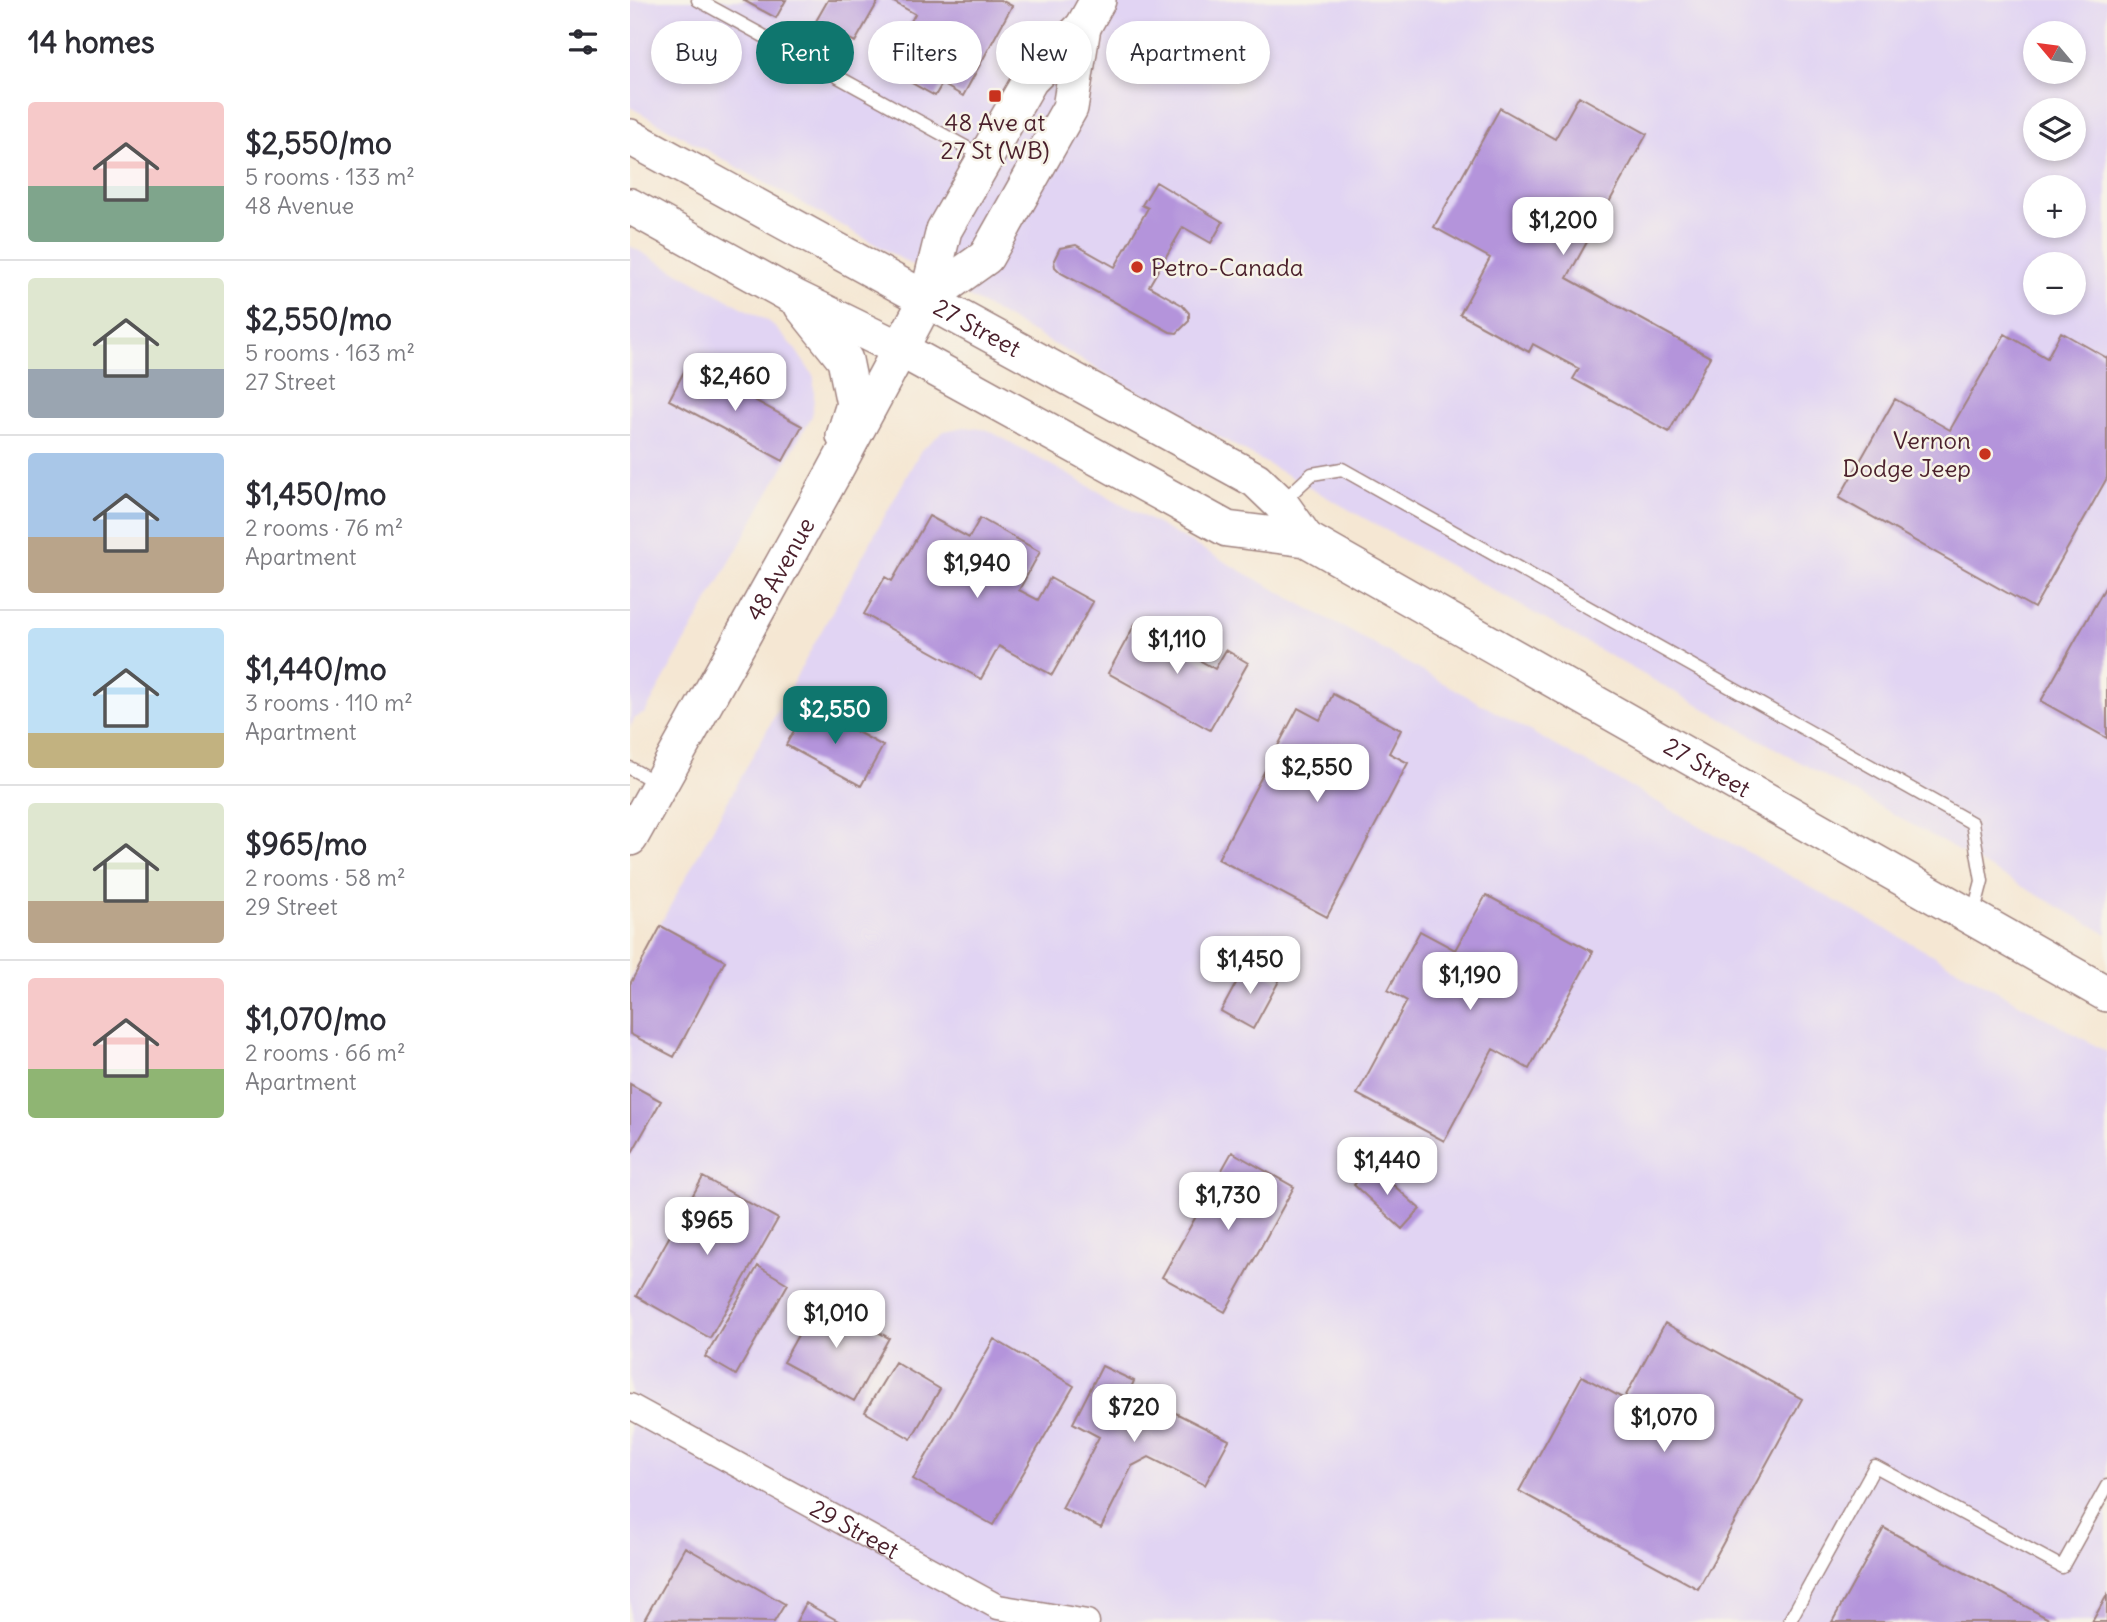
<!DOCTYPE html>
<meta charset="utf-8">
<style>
body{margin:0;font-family:Delius,sans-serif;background:#f2f2f3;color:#2b2b33;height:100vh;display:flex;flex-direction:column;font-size:26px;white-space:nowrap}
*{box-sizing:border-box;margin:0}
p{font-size:23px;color:#7c7c81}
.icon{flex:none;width:38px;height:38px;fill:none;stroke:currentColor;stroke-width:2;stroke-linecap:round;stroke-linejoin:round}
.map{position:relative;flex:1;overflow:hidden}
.side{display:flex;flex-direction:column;background:#fff;width:630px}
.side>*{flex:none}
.top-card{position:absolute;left:21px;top:21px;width:665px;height:63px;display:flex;gap:14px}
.needle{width:46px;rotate:299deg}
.tools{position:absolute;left:1393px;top:21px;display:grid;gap:14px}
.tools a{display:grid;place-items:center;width:63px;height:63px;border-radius:50%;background:#fff;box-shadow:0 4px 10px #0003;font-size:35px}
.price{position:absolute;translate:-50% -60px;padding:0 16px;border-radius:14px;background:#fff;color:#222;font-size:23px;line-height:46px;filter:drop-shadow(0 2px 4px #0008)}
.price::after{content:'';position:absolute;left:50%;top:42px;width:21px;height:16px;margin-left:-10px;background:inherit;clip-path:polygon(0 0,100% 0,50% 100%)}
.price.on{background:#0f766e;color:#fff}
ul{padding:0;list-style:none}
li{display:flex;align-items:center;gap:21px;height:175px;padding:0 28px}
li+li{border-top:2px solid #e1e1e2}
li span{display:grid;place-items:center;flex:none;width:196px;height:140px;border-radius:7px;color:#555}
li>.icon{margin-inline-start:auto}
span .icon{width:84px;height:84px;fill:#fffc;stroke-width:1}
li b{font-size:30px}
h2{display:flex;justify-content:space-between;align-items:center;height:84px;padding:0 28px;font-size:30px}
.pill{padding:0 24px;border-radius:32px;background:#fff;box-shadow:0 4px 10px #0003;font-size:24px;line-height:63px}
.pill.on{background:#0f766e;color:#fff}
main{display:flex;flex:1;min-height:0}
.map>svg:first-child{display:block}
.built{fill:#e1d4f3;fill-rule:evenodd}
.building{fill:#b494db}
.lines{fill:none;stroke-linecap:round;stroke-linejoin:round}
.service-casing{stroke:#a0837f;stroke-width:15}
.minor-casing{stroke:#a0837f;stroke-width:27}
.secondary-casing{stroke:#a0837f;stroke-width:38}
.service{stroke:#fff;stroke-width:12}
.minor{stroke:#fff;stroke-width:24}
.secondary{stroke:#fff;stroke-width:35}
.poi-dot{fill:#c8321e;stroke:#f7f3e8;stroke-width:2.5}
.labels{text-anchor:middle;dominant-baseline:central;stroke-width:5;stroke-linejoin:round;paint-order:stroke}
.poi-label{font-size:24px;fill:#4a1f2b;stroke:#f7f3e8}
.street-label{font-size:24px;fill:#4a1f2b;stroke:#f7f3e8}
</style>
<main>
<section class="side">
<h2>14 homes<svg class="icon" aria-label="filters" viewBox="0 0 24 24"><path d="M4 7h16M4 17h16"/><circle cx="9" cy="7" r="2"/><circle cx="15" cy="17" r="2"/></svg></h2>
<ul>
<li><span style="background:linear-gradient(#f6c9c9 60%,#7fa58c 0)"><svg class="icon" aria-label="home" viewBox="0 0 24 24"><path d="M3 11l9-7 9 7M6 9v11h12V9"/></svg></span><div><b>$2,550/mo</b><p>5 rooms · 133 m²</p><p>48 Avenue</p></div></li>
<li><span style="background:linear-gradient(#dfe7d0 65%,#9aa5b1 0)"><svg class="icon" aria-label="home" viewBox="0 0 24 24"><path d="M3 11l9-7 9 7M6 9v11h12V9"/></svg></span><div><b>$2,550/mo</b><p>5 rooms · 163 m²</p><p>27 Street</p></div></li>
<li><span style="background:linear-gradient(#a9c7e8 60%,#b9a48a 0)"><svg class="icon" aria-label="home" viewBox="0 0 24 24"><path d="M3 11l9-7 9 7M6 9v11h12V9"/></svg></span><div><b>$1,450/mo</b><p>2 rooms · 76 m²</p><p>Apartment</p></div></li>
<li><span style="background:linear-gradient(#bfe0f5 75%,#c2b280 0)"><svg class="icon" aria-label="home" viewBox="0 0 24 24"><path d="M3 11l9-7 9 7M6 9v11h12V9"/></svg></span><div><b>$1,440/mo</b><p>3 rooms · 110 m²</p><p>Apartment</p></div></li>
<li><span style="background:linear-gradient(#dfe7d0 70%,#b9a48a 0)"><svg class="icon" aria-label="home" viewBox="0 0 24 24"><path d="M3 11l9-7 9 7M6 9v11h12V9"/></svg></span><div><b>$965/mo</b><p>2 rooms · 58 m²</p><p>29 Street</p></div></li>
<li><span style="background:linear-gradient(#f6c9c9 65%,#8fb573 0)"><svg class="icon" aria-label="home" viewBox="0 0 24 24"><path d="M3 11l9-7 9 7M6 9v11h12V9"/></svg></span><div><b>$1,070/mo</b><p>2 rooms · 66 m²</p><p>Apartment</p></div></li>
</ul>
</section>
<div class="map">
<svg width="1477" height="1622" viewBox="0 0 1477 1622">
<rect width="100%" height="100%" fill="#f7f3e8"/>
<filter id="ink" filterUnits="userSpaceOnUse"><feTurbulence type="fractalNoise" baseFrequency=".0143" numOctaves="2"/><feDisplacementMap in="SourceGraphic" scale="14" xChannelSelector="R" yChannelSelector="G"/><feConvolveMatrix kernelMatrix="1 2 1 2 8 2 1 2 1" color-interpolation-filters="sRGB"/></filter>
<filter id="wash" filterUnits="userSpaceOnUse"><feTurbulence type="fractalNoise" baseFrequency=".00686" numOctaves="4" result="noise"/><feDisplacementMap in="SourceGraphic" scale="28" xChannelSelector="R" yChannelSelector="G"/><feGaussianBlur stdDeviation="1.57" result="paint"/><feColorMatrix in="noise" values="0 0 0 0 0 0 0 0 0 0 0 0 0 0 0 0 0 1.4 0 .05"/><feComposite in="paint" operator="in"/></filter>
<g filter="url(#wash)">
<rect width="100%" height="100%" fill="#f5e7d3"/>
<path class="built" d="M 0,0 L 1477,0 L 1477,934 L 0,107 ZM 1405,33 L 1444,33 L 1444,72 L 1405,72 ZM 1405,110 L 1444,110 L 1444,149 L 1405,149 ZM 1405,187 L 1444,187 L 1444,226 L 1405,226 ZM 1405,264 L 1444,264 L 1444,303 L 1405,303 Z
M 0,246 L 141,323 L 165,349 L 184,377 L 184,398 L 182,416 L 15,713 L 5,718 L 0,727 Z
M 335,427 L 358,430 L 1477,1052 L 1477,1622 L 0,1622 L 0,979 L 291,450 L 314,431 Z"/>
<g id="blocks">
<path class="building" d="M 113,0 L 156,0 L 146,18 Z
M 198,0 L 249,0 L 225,42 L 186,21 Z
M 260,0 L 371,0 L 382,6 L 333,96 L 312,84 L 305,96 L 273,78 L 278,69 L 260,59 L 285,14 Z
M 949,96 L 1017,134 L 937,278 L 1080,357 L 1039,432 L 943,379 L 949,369 L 903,344 L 899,352 L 830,314 L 860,258 L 804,227 L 870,108 L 925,139 Z
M 526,182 L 593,222 L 581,243 L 553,227 L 519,286 L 552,305 L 559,313 L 559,321 L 547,333 L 540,332 L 431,273 L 425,267 L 424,260 L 430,248 L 446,245 L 485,267 L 518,208 L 512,205 Z
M 1431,332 L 1477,358 L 1477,478 L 1404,608 L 1209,498 L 1265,399 L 1320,430 L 1375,334 L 1417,358 Z
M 58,364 L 172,426 L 153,461 L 39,400 Z
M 299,516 L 339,538 L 350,518 L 410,552 L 389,590 L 408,600 L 420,578 L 463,602 L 422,675 L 369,646 L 351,679 L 234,614 L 255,577 L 262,581 Z
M 1477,584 L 1477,738 L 1411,701 Z
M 505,624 L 585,669 L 596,650 L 618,663 L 580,730 L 478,673 Z
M 703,694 L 771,730 L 759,753 L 778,763 L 697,917 L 588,859 L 668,708 L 690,720 Z
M 178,705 L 253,746 L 231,786 L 156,745 Z
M 856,895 L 963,952 L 899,1069 L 863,1049 L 814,1141 L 727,1094 L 777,1001 L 758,990 L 790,931 L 825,950 Z
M 31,926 L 95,961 L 44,1057 L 0,1034 L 0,984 Z
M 617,963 L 649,981 L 623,1029 L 591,1011 Z
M 0,1084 L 31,1101 L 0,1156 Z
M 602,1152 L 664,1187 L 595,1312 L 532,1277 Z
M 741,1165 L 790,1209 L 772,1229 L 724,1185 Z
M 73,1177 L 148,1219 L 80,1338 L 6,1296 Z
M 128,1266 L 158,1284 L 106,1375 L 75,1357 Z
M 188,1299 L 259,1338 L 224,1401 L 153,1362 Z
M 1035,1323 L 1172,1399 L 1068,1589 L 889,1491 L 952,1376 L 994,1399 Z
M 364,1339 L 444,1386 L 363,1525 L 283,1479 Z
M 265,1362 L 310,1389 L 281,1439 L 235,1412 Z
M 472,1366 L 504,1381 L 500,1390 L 599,1440 L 575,1485 L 519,1457 L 502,1466 L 471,1528 L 432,1508 L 469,1437 L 443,1423 Z
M 1254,1528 L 1424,1622 L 1202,1622 Z
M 55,1547 L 155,1604 L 144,1622 L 14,1620 Z
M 1477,1595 L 1477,1622 L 1462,1622 Z
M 176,1603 L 210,1622 L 166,1622 Z"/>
</g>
</g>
<g filter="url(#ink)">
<use href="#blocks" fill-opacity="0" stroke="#a0837f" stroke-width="2"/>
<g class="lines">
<g class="service-casing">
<path id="service" d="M 68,0 L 352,156
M 652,502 L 682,474 L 712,469 L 1342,823 L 1352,881 L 1343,915
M 0,768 L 27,783
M 1159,1622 L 1245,1466 L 1432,1567 L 1477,1486"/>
</g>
<g class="minor-casing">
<g id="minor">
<path id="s1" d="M 0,1406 L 368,1607 L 457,1622"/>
</g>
</g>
<g class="secondary-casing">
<g id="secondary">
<path id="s2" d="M 0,137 L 626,480 L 651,504 L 676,539"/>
<path id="s3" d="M 0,206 L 166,298 L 270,349 L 597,529 L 676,539 L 1477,994"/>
<path d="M 297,299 L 356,257 L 440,108 L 453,27"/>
<path d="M 172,306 L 215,360 L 224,404 L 214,436"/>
<path id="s4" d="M 0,838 L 203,474 L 297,299 L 314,230 L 400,80 L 453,27 L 468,0"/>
</g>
</g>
<use href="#service" class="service"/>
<use href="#minor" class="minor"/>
<use href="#secondary" class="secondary"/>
</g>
</g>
<g class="poi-dot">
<rect x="358" y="89" width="14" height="14" rx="3.5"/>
<circle cx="507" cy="267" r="7"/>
<circle cx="1355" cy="454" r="7"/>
</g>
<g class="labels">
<g class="poi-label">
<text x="365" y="122">48 Ave at<tspan x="365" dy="28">27 St (WB)</tspan></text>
<text x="521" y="267" text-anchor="start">Petro-Canada</text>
<text x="1341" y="440" text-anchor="end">Vernon<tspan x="1341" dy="28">Dodge Jeep</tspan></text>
</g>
<g class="street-label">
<text stroke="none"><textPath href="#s2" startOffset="396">27 Street</textPath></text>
<text stroke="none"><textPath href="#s4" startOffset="308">48 Avenue</textPath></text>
<text stroke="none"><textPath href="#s3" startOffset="1220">27 Street</textPath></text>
<text stroke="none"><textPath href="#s1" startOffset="256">29 Street</textPath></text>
</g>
</g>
</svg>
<div class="tools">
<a><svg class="needle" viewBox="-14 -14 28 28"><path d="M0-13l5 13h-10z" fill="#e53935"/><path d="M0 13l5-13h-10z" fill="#7c7c81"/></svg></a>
<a><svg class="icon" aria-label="layers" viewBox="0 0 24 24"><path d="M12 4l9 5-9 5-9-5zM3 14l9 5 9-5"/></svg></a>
<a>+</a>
<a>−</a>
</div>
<b class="price" style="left:933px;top:257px">$1,200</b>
<b class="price" style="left:105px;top:413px">$2,460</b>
<b class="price" style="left:347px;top:600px">$1,940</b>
<b class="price" style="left:547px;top:676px">$1,110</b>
<b class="price on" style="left:205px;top:746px">$2,550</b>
<b class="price" style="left:687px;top:804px">$2,550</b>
<b class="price" style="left:620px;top:996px">$1,450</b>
<b class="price" style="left:840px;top:1012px">$1,190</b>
<b class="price" style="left:757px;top:1197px">$1,440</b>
<b class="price" style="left:598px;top:1232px">$1,730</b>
<b class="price" style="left:77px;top:1257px">$965</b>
<b class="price" style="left:206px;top:1350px">$1,010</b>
<b class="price" style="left:504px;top:1444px">$720</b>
<b class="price" style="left:1034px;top:1454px">$1,070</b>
<div class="top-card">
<a class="pill">Buy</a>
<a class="pill on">Rent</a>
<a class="pill">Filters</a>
<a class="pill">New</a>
<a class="pill">Apartment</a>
</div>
</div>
</main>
